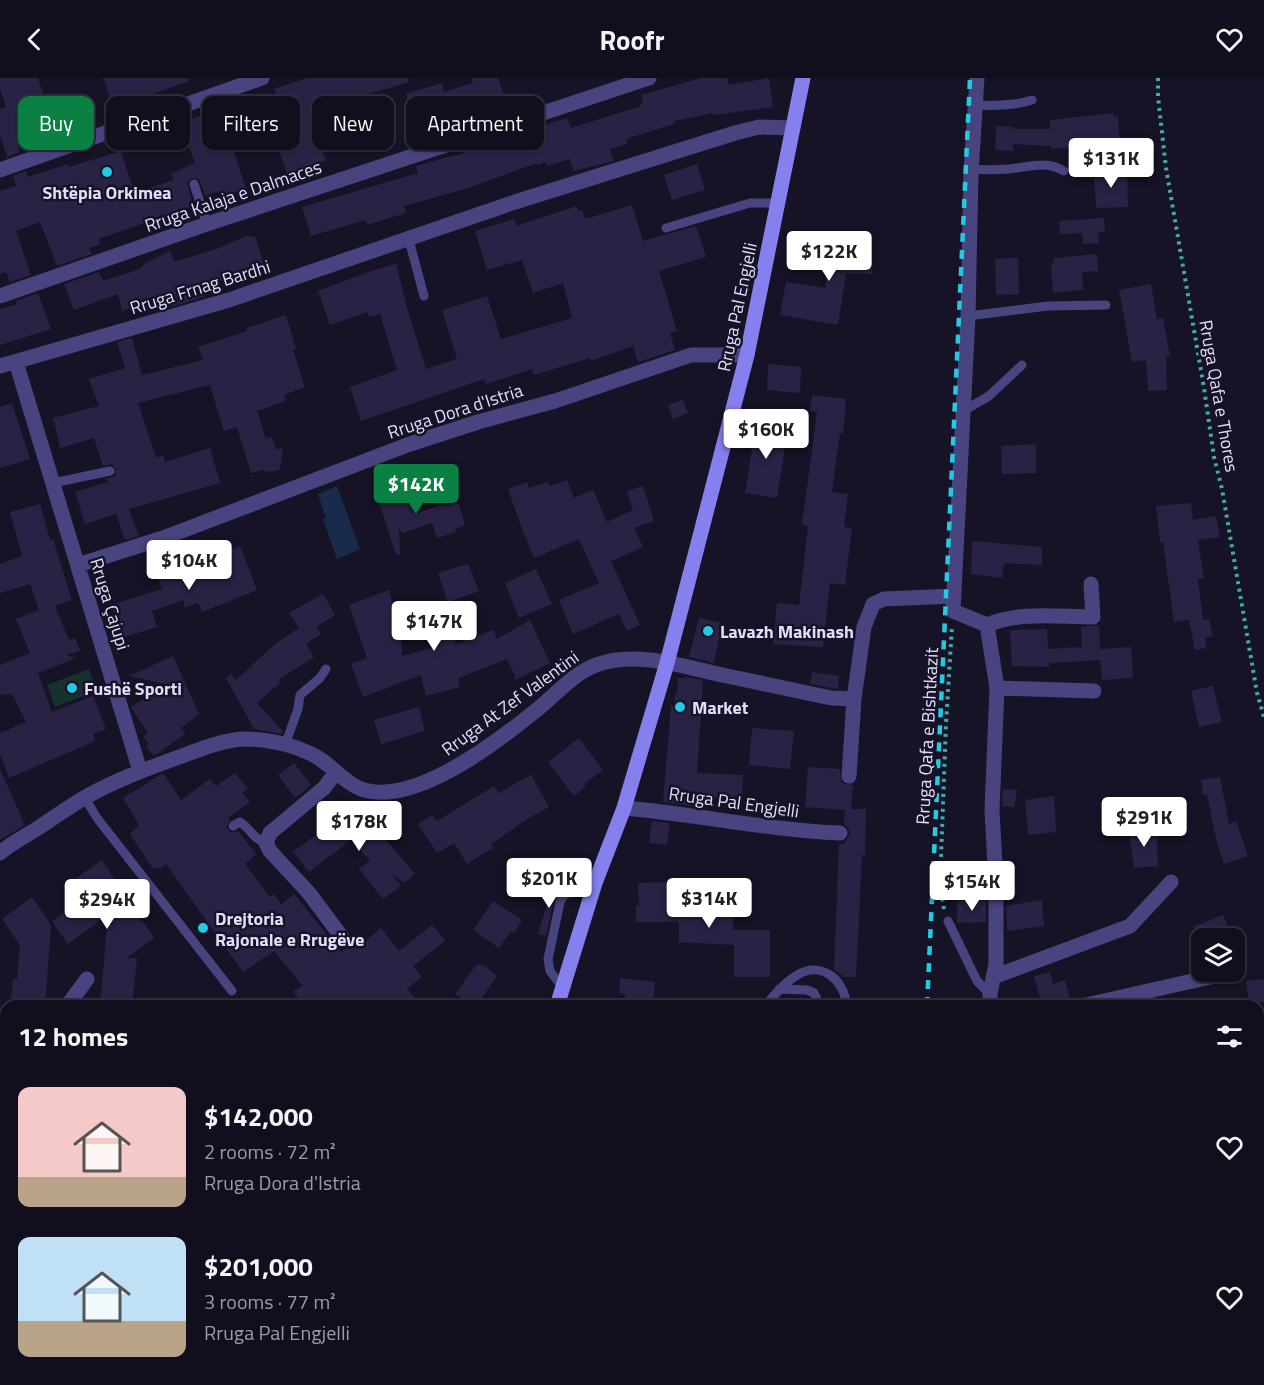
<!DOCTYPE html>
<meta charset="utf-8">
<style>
body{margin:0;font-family:"Titillium Web",sans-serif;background:#1a1726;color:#f1f3f6;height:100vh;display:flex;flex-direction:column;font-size:22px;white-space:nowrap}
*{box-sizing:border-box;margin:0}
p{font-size:20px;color:#9c9ca4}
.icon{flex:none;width:33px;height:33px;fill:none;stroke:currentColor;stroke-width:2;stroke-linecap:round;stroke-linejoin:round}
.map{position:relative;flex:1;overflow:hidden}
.side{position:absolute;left:0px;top:922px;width:1264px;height:386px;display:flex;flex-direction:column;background:#110e1d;border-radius:18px 18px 0 0;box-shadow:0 2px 4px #0004,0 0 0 2px #302e3b}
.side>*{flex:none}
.banner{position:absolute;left:18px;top:18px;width:600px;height:54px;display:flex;gap:12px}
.controls{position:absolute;left:1191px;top:850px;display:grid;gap:12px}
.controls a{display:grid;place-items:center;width:54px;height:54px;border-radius:12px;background:#110e1d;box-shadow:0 2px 4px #0004,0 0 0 2px #302e3b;font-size:30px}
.price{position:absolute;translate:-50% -51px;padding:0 14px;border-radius:6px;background:#fff;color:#222;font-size:20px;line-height:39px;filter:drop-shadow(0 2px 3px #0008)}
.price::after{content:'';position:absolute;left:50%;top:36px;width:18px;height:14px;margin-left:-9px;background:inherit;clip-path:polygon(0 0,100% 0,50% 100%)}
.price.selected{background:#0b8043;color:#fff}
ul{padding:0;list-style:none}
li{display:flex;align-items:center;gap:18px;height:150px;padding:0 18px}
li span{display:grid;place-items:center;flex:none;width:168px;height:120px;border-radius:12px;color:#555}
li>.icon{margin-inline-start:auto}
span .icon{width:72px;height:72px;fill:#fffc;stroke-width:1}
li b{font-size:26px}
h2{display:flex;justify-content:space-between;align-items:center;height:72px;padding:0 18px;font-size:26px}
.pill{padding:0 21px;border-radius:12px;background:#110e1d;box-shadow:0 2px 4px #0004,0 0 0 2px #302e3b;font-size:21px;line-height:54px}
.pill.selected{background:#0b8043;color:#fff}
header{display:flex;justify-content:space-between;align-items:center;height:78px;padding:0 18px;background:#110e1d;font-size:27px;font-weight:700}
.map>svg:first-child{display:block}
.green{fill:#173030}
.water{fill:#182b4b}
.building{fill:#2a2245}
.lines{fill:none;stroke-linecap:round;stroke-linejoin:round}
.path{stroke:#40aca8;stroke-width:4;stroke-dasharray:3 4.5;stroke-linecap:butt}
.lane{stroke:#484480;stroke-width:9}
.street{stroke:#484480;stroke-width:15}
.secondary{stroke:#8680ef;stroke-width:15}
.rail{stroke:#22cae2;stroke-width:4.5;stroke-dasharray:9 8;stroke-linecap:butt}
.poi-dot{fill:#22cae2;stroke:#171327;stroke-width:2}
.labels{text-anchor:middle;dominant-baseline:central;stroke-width:5;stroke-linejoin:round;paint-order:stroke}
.poi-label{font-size:18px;font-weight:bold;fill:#e1ddfb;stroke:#171327;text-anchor:start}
.street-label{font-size:18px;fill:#e1ddfb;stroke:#171327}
</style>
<header><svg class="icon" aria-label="back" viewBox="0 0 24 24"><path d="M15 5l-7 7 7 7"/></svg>Roofr<svg class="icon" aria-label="heart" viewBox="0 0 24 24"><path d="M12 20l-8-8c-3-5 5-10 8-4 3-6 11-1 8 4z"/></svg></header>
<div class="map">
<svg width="1264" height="1307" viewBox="0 0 1264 1307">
<rect width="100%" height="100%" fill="#171327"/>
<path class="green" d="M 89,591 L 97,613 L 55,629 L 47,607 Z"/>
<path class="water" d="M 337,408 L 360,471 L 337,481 L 323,441 L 326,440 L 318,416 Z"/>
<path class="building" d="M 0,0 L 38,0 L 54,51 L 43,54 L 44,58 L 18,67 L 20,74 L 7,79 L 0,56 L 0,31 L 6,29 L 0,11 Z
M 103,0 L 188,0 L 189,3 L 114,30 Z
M 307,0 L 409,0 L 409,4 L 364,17 L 366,22 L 312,39 L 326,83 L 287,96 L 270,46 L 285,41 L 274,11 Z
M 472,0 L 498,0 L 507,26 L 421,53 L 417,40 L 414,41 L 406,16 L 442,5 L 444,14 L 473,5 Z
M 701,0 L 727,0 L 729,7 L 769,0 L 773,29 L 714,37 L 713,35 L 674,43 L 674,46 L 626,61 L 627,66 L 610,71 L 614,83 L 573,93 L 570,81 L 547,88 L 546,84 L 537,87 L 537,85 L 465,111 L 404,128 L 406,135 L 367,147 L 365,142 L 311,158 L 302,129 L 418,95 L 416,88 L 455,77 L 455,78 L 525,56 L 524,53 L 567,40 L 571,50 L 641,28 L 640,26 L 643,25 L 641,17 Z
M 220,31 L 246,111 L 221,119 L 219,113 L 205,118 L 199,101 L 191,100 L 187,105 L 192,122 L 189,123 L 191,129 L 98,161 L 100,166 L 89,170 L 92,176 L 57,188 L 40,144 L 16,153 L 31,197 L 10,204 L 6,194 L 0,196 L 0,113 L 16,108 L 13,98 L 26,93 L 28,99 L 68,86 L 69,89 L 121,73 L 134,115 L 174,102 L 171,96 L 195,85 L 181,45 Z
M 1113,35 L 1114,39 L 1118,38 L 1120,65 L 1051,71 L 1051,68 L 1013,66 L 1013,73 L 995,72 L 996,48 L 1014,49 L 1014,51 L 1050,51 L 1050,42 Z
M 697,86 L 705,112 L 672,122 L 664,97 Z
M 1127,93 L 1128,129 L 1096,130 L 1094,94 Z
M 632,127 L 643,163 L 696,148 L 706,179 L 659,193 L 677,253 L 670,255 L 675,272 L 638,284 L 633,268 L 591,283 L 590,280 L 534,297 L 532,291 L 486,306 L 484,301 L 361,343 L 350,309 L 397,292 L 380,236 L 369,239 L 367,234 L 330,247 L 318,213 L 371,193 L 396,186 L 407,230 L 426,291 L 457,281 L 442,232 L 487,218 L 501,261 L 572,240 L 563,205 L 533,215 L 522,182 L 487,192 L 475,153 L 514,141 L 516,148 L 577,128 L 578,133 L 582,132 L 585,141 Z
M 1104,140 L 1105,154 L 1098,155 L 1099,165 L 1083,166 L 1082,155 L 1060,156 L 1059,143 Z
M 246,158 L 255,159 L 265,188 L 201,209 L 204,219 L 167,230 L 163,218 L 122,233 L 118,216 L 74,232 L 64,206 L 99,194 L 103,203 L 140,191 L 144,186 L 170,173 L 174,184 L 219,170 Z
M 827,160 L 872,161 L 872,196 L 846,196 L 838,247 L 780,237 L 786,204 L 826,210 Z
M 1097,176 L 1098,193 L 1082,194 L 1083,212 L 1053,215 L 1051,186 L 1054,185 L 1053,180 Z
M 1018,180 L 1019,216 L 996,217 L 995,181 Z
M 1151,206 L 1157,241 L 1163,240 L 1170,278 L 1166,278 L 1167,312 L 1148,313 L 1146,282 L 1132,284 L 1119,212 Z
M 38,215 L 51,251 L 0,267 L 0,231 L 17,226 L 16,223 Z
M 286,237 L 296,271 L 293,272 L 305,309 L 284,317 L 286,323 L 257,333 L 266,361 L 272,359 L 276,372 L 283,369 L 280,392 L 269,394 L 262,392 L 251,395 L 237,349 L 224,353 L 210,307 L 138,325 L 156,380 L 163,377 L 165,384 L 210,370 L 220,405 L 129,431 L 139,458 L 125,462 L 116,436 L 85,446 L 75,414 L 108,404 L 106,401 L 115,398 L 116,391 L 112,386 L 103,388 L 94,360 L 60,370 L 53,340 L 99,328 L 89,301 L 125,290 L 117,264 L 132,260 L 142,297 L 203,282 L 198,269 L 247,253 L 246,250 Z
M 768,286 L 801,289 L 800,315 L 767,312 Z
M 812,317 L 846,321 L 843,355 L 840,355 L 832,414 L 848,416 L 844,449 L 852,450 L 845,507 L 830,505 L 823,569 L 773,566 L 777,525 L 799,527 L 808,448 L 802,447 L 817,334 L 810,333 Z
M 683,322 L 688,335 L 673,341 L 668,327 Z
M 12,325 L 30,381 L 0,390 L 0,329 Z
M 749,348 L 788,351 L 777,420 L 745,415 L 752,371 L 747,370 Z
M 1036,366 L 1036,395 L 1002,396 L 1001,368 Z
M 567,402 L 574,420 L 593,412 L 607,444 L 633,432 L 627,413 L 643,408 L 654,443 L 634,450 L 643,469 L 611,483 L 640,547 L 627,553 L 619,536 L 573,556 L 559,522 L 599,505 L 579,461 L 534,480 L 522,451 L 508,411 L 527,404 L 529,410 L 548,404 L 550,408 Z
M 407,406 L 417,435 L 444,426 L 445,428 L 458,424 L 465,447 L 455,451 L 456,454 L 437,460 L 432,445 L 402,455 L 399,450 L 400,476 L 396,477 L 376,415 Z
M 1191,425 L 1193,442 L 1216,438 L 1220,459 L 1198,462 L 1204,500 L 1198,501 L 1203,542 L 1209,541 L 1213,558 L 1205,560 L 1206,570 L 1195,572 L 1189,542 L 1174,544 L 1163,464 L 1160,464 L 1156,428 Z
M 40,426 L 50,462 L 53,461 L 72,522 L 55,528 L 69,562 L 75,560 L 80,573 L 66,577 L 76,580 L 38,595 L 52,634 L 93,618 L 106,651 L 93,656 L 95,663 L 9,700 L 0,676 L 0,655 L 26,644 L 12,616 L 0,617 L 0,587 L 30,575 L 16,541 L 39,532 L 30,506 L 0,515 L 0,486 L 22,478 L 10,434 Z
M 972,463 L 1042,469 L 1042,487 L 1004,485 L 1002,500 L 971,496 Z
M 240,468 L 257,512 L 202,534 L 198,525 L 185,530 L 183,522 L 152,533 L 157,549 L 121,560 L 111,527 L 162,511 L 158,500 L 202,485 L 201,483 Z
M 468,486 L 479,513 L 448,524 L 438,495 Z
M 536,491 L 552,526 L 519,540 L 505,505 Z
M 389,512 L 398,546 L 401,545 L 402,578 L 440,568 L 433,548 L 447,544 L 456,566 L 494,552 L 497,561 L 530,542 L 550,585 L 515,602 L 515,597 L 507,581 L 458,600 L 460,609 L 426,618 L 421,597 L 363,619 L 351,586 L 367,580 L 349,527 Z
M 323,516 L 335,537 L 317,548 L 321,556 L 306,566 L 314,579 L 278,602 L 281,604 L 257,625 L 283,653 L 282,656 L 254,651 L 226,600 L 231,596 L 236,602 L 276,565 L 299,550 L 289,535 Z
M 699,540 L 722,545 L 714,585 L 689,579 Z
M 1099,547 L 1100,571 L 1131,569 L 1133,600 L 1102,602 L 1100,582 L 1049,585 L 1049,589 L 1012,588 L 1010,552 L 1047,551 L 1048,571 L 1082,569 L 1081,549 Z
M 173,578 L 199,636 L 181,650 L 185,656 L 154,678 L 146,668 L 149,666 L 143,658 L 148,655 L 131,629 L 165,606 L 129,598 Z
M 812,594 L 839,598 L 838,611 L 810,606 Z
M 686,599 L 703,602 L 697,695 L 743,697 L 742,721 L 699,719 L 698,729 L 663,724 L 671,627 L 674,628 L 675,616 L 677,616 L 678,600 L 686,600 Z
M 1213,608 L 1222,644 L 1199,649 L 1191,613 Z
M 419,629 L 425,653 L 381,666 L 374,642 Z
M 752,650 L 794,653 L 790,691 L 749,687 Z
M 579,660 L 603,692 L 584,706 L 586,708 L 574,718 L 548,684 Z
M 294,685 L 311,707 L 295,720 L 278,697 Z
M 808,689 L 840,691 L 841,703 L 844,706 L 853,707 L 851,731 L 866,731 L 865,777 L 862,777 L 856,899 L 844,899 L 834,891 L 839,766 L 844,766 L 850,756 L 848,750 L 844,746 L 845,732 L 805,729 Z
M 0,691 L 25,747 L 0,762 Z
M 163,695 L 181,722 L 210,701 L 216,708 L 235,695 L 248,711 L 242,714 L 250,724 L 228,740 L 230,742 L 226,749 L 230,754 L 238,753 L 256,776 L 245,786 L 270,819 L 274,816 L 281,827 L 294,816 L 341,874 L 350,869 L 360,860 L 366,863 L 381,850 L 399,873 L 432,847 L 445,863 L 413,888 L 422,899 L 407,911 L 422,928 L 304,928 L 293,913 L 303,908 L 274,873 L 243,894 L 166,786 L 158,792 L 156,789 L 153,791 L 130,756 L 139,747 L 123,720 Z
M 531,697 L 549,729 L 529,740 L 491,766 L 493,770 L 467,786 L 454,765 L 437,775 L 418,746 L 432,737 L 437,743 L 494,708 L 498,715 Z
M 1220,699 L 1229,746 L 1236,743 L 1248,778 L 1224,786 L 1216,761 L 1207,716 L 1203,717 L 1201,702 Z
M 1003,711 L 1017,712 L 1014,729 L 1002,728 Z
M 1054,718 L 1056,754 L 1028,757 L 1025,722 Z
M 358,729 L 415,796 L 404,805 L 391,795 L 401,808 L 383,821 L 359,791 L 370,783 L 351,762 L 309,794 L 293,774 L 330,746 L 334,751 Z
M 652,743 L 670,745 L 667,767 L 649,765 Z
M 1156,750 L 1158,788 L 1134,790 L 1129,753 Z
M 102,782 L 154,860 L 127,880 L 137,880 L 132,928 L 100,928 L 108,837 L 68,866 L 52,843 L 76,826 L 64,809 Z
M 554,802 L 561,811 L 554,822 L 546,858 L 538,856 Z
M 669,804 L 669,837 L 679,840 L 680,832 L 708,832 L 708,821 L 728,821 L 727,832 L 734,832 L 733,852 L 770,852 L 770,899 L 734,899 L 734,867 L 679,864 L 679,844 L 636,844 L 636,827 L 639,828 L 638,805 Z
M 32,819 L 51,847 L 45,928 L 15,928 L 16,922 L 11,921 L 13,901 L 17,901 L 20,867 L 2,841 Z
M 986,822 L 986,844 L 957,845 L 957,823 Z
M 1042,822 L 1044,848 L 1007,853 L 1006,828 Z
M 493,823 L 522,842 L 514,855 L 511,853 L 499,870 L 473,852 Z
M 1223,837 L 1233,861 L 1197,861 L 1193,849 Z
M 477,886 L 486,889 L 497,898 L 476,928 L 472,928 L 455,916 Z
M 1050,894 L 1053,906 L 1065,902 L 1070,921 L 1042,928 L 1034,898 Z
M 620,900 L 655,904 L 653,928 L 624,928 L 625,916 L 619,915 Z
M 1264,901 L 1264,924 L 1249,926 L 1246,903 Z"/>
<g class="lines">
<path class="path" d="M 1158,0 L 1158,19 L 1166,90 L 1204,310 L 1214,379 L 1222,411 L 1257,615 L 1264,639
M 944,831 L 940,807 L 946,646 L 952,548"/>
<path class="lane" d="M 976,27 C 995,28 1014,28 1032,22
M 971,91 C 984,92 996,92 1009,91 C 1029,89 1046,82 1064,93
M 194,106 L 207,146
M 666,150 L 750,125 L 779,125
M 409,162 L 424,218
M 968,238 L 1048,228 L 1106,227
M 963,333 L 989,318 L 1022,287
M 53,405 L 110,393
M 285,667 L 298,631 L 300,617 L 320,600 L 326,591
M 85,720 L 97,740 L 232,913
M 233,748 L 240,744 C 251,751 253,761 266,765
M 948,843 L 977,903 L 990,916
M 563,910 L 550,893 L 548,881 L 560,824 L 564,817 L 595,805
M 779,911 L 807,912 L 814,915 L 820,928
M 765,928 C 775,916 785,904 799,896 C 823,883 846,904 846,928"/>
<path class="street" d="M 977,0 L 971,95 L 968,238 L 953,533 L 987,547 L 997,610 L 992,732 L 996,806 L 996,886 L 990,916 L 991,928
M 0,92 L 262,0
M 0,218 L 207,146 L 649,0
M 16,284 L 140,693
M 0,288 L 229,222 L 515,124 L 735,55 L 759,49 L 793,50
M 78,487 L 163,460 L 410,366 L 478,344 L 555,323 L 691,277 L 747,277
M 987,547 C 1020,533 1058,539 1093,539 L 1091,506
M 997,610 L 1094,613
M 854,621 L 864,549 L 873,526 L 884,521 L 954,518
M 336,694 L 324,710 L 270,755 L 266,765 L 270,773 L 309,815 L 344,862
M 624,730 C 696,736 767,752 840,755
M 0,775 C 11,765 26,758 38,750 C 53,740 69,729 84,720 C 115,702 149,690 182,678 C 201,671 223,662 244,661 C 262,661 286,665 302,672 C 342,686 343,721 395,713 C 442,705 497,664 534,634 C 554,619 572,596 596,587 C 639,571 689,591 732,599 C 765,606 798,613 831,620 L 854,621 L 849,698
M 993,899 L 1130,848 L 1171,804
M 67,928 L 87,901
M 1082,928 L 1219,897
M 1258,982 L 1264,981
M 1258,1131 L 1264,1131
M 86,1302 L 100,1307
M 1207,1302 L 1231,1307
M 204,1307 L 205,1302
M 303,1307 L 304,1306
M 965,1307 L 966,1302"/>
<path class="secondary" d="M 557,928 L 595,805 L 624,730 L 667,585 L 747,277 L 803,0
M 0,980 L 6,980
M 438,1307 L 439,1302"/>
<path class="rail" d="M 927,928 L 970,0
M 909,1307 L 909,1302"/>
</g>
<g class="poi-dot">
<circle cx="107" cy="94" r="6"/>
<circle cx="708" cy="553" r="6"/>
<circle cx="72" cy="610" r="6"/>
<circle cx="680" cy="629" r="6"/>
<circle cx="203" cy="850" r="6"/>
</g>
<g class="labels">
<g class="poi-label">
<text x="107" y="114" text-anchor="middle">Shtëpia Orkimea</text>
<text x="720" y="553">Lavazh Makinash</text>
<text x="84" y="610">Fushë Sporti</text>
<text x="692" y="629">Market</text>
<text x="215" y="840">Drejtoria<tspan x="215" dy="21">Rajonale e Rrugëve</tspan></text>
</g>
<g class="street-label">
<text transform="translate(233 118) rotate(-19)">Rruga Kalaja e Dalmaces</text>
<text transform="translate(200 209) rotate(-17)">Rruga Frnag Bardhi</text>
<text transform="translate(737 229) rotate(-78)">Rruga Pal Engjelli</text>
<text transform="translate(1219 318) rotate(80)">Rruga Qafa e Thores</text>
<text transform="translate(455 333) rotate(-18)">Rruga Dora d'Istria</text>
<text transform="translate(110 526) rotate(73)">Rruga Çajupi</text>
<text transform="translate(510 625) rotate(-36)">Rruga At Zef Valentini</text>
<text transform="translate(927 658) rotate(-87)">Rruga Qafa e Bishtkazit</text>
<text transform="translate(734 724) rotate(8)">Rruga Pal Engjelli</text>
</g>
</g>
</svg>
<div class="controls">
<a><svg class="icon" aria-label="layers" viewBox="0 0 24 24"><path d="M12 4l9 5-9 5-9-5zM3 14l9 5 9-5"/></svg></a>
</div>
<b class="price" style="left:1111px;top:111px">$131K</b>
<b class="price" style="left:829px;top:204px">$122K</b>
<b class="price" style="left:766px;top:382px">$160K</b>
<b class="price selected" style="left:416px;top:437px">$142K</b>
<b class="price" style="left:189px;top:513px">$104K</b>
<b class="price" style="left:434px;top:574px">$147K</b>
<b class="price" style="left:1144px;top:770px">$291K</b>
<b class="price" style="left:359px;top:774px">$178K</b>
<b class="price" style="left:549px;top:831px">$201K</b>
<b class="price" style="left:972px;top:834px">$154K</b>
<b class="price" style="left:709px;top:851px">$314K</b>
<b class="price" style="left:107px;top:852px">$294K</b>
<div class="banner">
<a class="pill selected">Buy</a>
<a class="pill">Rent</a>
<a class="pill">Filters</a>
<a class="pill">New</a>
<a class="pill">Apartment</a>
</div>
<section class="side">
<h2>12 homes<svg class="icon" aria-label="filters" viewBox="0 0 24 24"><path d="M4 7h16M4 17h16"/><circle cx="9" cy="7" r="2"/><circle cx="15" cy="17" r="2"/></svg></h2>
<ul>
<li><span style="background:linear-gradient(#f6c9c9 75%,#b9a48a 0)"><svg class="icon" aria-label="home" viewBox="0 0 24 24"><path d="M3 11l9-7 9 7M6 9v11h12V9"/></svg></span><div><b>$142,000</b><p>2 rooms · 72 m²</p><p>Rruga Dora d'Istria</p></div><svg class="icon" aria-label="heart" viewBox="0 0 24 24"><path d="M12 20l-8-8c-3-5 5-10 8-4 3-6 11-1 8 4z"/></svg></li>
<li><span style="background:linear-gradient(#bfe0f5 70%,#b9a48a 0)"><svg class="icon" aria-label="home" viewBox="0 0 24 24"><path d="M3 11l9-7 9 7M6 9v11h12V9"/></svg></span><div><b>$201,000</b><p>3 rooms · 77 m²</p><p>Rruga Pal Engjelli</p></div><svg class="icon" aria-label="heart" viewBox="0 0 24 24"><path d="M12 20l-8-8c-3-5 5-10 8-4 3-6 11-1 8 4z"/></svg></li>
</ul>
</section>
</div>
